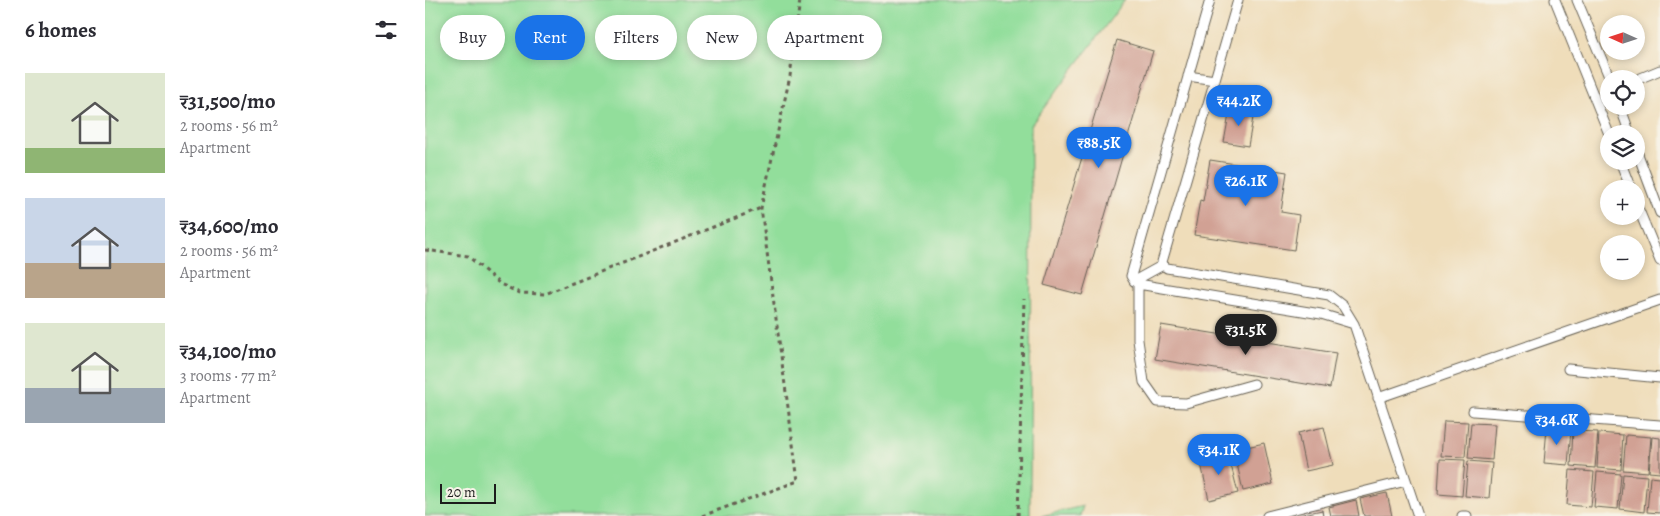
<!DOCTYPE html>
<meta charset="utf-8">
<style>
body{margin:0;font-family:Alegreya,serif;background:#f2f2f3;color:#2b2b33;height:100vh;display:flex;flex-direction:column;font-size:19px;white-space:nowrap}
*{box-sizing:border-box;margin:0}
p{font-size:16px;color:#7c7c81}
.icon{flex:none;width:28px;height:28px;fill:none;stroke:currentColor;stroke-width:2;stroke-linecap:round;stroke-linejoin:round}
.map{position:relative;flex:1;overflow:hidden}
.panel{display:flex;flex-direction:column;background:#fff;width:425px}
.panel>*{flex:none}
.guide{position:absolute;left:15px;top:15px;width:475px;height:45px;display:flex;gap:10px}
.needle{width:32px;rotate:273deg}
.buttons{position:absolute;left:1175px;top:15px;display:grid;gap:10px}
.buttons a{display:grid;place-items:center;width:45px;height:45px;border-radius:50%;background:#fff;box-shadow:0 2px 8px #0003;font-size:25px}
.scale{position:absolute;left:15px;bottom:12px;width:56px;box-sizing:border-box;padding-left:5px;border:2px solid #1c1c1c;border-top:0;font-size:14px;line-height:18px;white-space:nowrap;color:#1c1c1c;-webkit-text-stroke:4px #f7f3e8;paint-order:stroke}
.price{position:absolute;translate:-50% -42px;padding:0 11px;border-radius:18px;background:#1a73e8;color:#fff;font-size:16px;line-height:32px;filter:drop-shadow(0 1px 2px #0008)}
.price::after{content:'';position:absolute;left:50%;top:30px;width:15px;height:11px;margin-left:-8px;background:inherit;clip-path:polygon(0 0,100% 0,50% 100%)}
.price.on{background:#222;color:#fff}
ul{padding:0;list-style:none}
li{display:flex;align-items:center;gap:15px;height:125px;padding:0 25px}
li span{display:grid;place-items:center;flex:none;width:140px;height:100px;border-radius:0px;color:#555}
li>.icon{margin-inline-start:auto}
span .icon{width:60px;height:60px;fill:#fffc;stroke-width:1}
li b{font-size:21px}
h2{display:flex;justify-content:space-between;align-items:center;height:60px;padding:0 25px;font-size:21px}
.tag{padding:0 18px;border-radius:22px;background:#fff;box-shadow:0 2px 8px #0003;font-size:18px;line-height:45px}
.tag.on{background:#1a73e8;color:#fff}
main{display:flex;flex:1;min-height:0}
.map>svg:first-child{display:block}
.green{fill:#92de9b;stroke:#577d5c}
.building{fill:#d1a194}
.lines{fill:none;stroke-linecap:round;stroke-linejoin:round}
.lane-casing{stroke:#666053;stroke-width:11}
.path{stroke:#666053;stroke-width:3;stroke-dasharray:4 4;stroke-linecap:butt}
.lane{stroke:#fff;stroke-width:9}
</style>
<main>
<section class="panel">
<h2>6 homes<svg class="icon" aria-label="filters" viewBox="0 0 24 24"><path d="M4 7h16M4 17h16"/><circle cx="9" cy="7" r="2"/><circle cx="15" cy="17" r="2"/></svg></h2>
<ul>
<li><span style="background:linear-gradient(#dfe7d0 75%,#8fb573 0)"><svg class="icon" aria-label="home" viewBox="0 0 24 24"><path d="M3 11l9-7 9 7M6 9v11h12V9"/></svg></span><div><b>₹31,500/mo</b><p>2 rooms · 56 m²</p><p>Apartment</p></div></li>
<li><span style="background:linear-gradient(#c9d6e8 65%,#b9a48a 0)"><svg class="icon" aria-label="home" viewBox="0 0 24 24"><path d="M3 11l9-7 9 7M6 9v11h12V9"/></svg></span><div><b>₹34,600/mo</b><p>2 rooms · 56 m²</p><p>Apartment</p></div></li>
<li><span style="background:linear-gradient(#dfe7d0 65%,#9aa5b1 0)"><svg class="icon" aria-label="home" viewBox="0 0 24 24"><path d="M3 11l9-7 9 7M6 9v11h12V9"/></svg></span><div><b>₹34,100/mo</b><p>3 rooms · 77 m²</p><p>Apartment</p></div></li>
</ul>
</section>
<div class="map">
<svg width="1235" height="516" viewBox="0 0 1235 516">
<rect width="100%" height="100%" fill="#f7f3e8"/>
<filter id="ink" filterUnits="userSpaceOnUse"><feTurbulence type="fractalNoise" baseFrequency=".02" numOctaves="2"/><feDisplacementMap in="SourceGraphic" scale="10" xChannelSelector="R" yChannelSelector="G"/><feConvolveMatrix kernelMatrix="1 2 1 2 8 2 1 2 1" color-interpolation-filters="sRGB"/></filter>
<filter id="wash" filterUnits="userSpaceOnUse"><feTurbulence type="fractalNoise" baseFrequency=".0096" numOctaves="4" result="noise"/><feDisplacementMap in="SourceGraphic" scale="20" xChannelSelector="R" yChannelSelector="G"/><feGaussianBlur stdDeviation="1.12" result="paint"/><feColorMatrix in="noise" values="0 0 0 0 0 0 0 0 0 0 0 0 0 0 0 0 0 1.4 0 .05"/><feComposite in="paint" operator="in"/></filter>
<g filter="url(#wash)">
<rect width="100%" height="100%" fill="#efddba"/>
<path class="green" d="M 0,0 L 700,0 L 606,125 L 605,516 L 0,516 Z
M 658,506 L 655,516 L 616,516 Z"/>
<g id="blocks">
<path class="building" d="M 692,40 L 728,51 L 657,295 L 619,285 Z
M 805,109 L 829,112 L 823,146 L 799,142 Z
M 785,160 L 862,172 L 856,212 L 874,215 L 869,250 L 769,235 L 775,200 L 778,201 Z
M 736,325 L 911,353 L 905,388 L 730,359 Z
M 1019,421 L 1043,422 L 1040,457 L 1016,456 Z
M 1046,423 L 1070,424 L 1067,460 L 1043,458 Z
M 899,427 L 908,465 L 881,471 L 873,433 Z
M 1122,428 L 1146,430 L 1143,465 L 1119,463 Z
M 1148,431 L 1173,432 L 1170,468 L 1146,466 Z
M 1174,433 L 1198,435 L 1196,470 L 1172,468 Z
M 1201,435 L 1226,437 L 1223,472 L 1198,470 Z
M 1227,437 L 1235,438 L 1235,473 L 1224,472 Z
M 839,443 L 848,484 L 818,491 L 809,450 Z
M 803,453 L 813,493 L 784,500 L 775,459 Z
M 1015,459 L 1040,460 L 1037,496 L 1013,494 Z
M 1043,461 L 1067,463 L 1064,498 L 1040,496 Z
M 1145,470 L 1169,472 L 1166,507 L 1142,505 Z
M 1172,472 L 1196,474 L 1193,509 L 1169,507 Z
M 1198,474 L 1222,476 L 1219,512 L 1195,509 Z
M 1225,477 L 1235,478 L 1235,513 L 1222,512 Z
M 962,493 L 967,516 L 939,516 L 935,499 Z
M 931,500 L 934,516 L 906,516 L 904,507 Z
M 897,510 L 898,516 L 874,516 L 874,515 Z"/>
</g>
</g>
<g filter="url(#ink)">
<use href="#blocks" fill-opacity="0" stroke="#666053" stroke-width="1"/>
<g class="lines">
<g class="lane-casing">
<path id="lane" d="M 785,0 L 706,276 L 709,281 L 713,284 L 896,314 L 929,324
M 813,0 L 737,262 L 738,265 L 742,268 L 904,295 L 918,306 L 929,324 L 993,516
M 1130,0 L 1184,134
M 1152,0 L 1185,79
M 763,76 L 790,80
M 1211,80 L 1235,70
M 1195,106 L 1205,134
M 1211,149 L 1235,213
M 1195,161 L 1206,189
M 1211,203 L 1235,261
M 709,281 L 738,265
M 713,284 L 713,340 L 719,382 L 733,402 L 761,403 L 829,384
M 1143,369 L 1235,378
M 953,398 L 1235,300
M 1048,411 L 1235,425
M 842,516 L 981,481
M 1037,516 L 1042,516"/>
</g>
<path class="path" d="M 0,250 L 43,256 L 75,284 L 95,293 L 120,294 L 336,208
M 277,516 L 373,481 L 336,208 L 365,76 L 375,0
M 593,516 L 599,299"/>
<use href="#lane" class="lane"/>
</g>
</g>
</svg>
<div class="buttons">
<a><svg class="needle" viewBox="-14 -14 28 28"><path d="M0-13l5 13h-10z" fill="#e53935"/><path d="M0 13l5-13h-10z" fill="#7c7c81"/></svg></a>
<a><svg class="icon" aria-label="locate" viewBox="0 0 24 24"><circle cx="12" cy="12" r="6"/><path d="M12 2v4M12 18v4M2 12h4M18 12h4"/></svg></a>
<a><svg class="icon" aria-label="layers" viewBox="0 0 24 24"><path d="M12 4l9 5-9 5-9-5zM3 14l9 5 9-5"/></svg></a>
<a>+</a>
<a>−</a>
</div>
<div class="scale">20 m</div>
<b class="price" style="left:814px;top:127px">₹44.2K</b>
<b class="price" style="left:674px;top:169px">₹88.5K</b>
<b class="price" style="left:821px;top:207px">₹26.1K</b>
<b class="price on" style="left:821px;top:356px">₹31.5K</b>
<b class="price" style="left:1132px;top:446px">₹34.6K</b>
<b class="price" style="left:794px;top:476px">₹34.1K</b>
<div class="guide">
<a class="tag">Buy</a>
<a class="tag on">Rent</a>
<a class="tag">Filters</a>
<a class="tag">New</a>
<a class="tag">Apartment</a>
</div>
</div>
</main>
